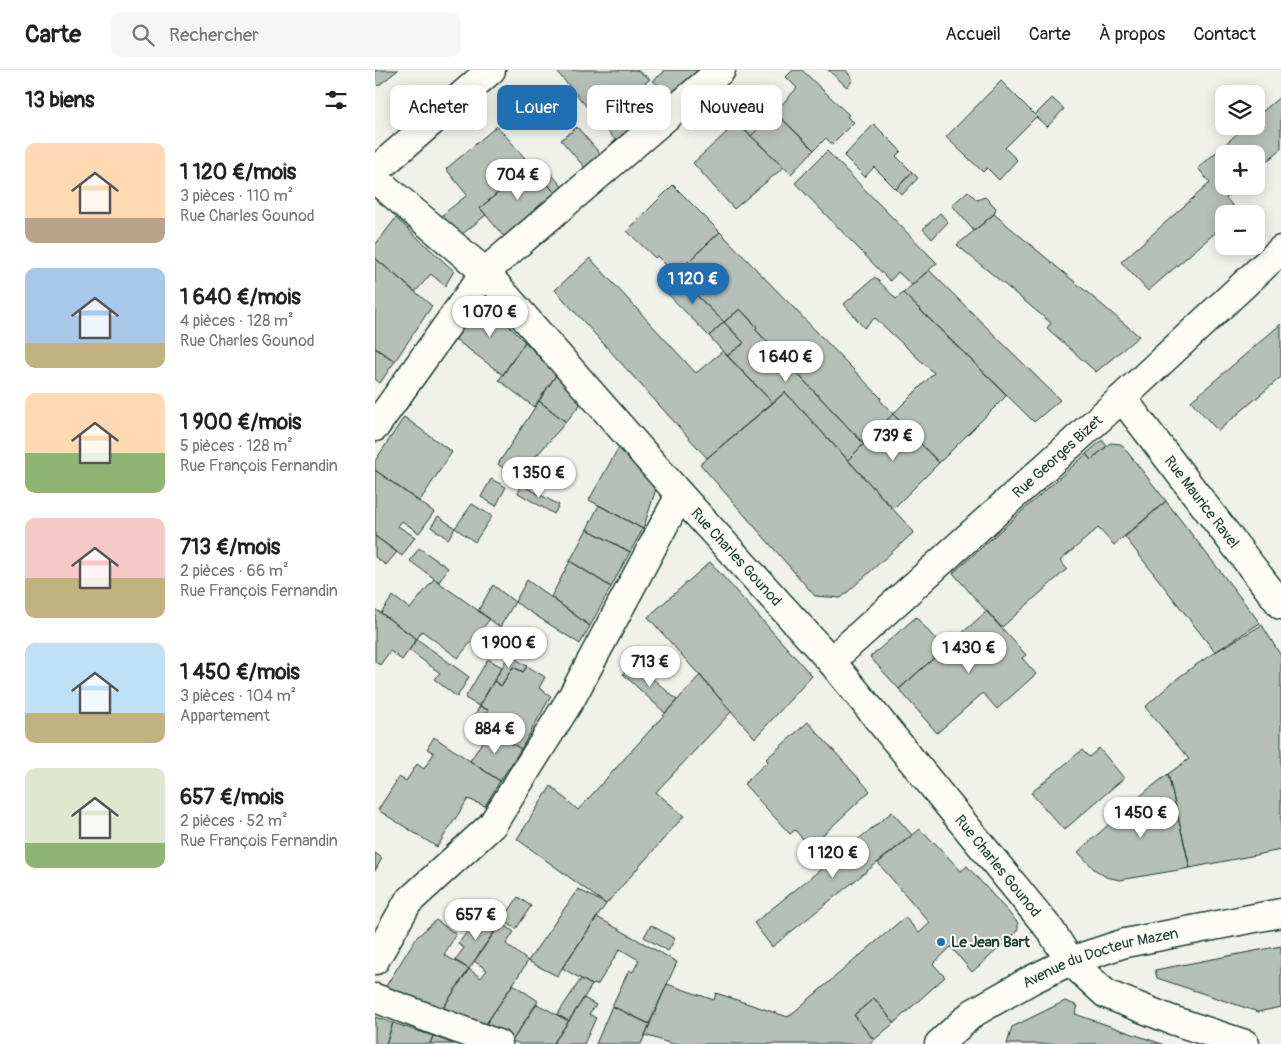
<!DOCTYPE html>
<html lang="fr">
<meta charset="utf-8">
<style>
body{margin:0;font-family:Pangolin,sans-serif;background:#f6f6f6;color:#202124;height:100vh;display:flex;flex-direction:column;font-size:19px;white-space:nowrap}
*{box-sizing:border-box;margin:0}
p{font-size:16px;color:#757577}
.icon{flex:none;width:28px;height:28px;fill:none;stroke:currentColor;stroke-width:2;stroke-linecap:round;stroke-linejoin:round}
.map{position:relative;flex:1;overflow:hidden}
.details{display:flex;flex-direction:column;background:#fff;width:375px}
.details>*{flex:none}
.hud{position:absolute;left:15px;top:15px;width:475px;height:45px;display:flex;gap:10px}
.tools{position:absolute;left:840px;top:15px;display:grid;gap:10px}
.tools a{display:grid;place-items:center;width:50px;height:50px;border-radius:10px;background:#fff;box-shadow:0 2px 12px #0003;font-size:25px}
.price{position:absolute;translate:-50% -42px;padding:0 11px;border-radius:18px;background:#fff;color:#222;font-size:16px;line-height:32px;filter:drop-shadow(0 1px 2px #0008)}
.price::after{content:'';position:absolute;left:50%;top:30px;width:15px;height:11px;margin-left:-8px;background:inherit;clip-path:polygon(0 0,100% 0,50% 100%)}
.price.selected{background:#1f6fb2;color:#fff}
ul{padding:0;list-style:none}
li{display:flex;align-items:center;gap:15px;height:125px;padding:0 25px}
li span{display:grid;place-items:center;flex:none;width:140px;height:100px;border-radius:10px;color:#555}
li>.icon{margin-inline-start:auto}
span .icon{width:60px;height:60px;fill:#fffc;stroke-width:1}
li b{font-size:21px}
h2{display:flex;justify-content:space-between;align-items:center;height:60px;padding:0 25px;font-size:21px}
.pill{padding:0 18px;border-radius:10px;background:#fff;box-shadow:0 2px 12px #0003;font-size:18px;line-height:45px}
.pill.selected{background:#1f6fb2;color:#fff}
header{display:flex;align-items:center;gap:30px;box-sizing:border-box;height:70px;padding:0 25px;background:#fff;border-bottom:1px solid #e0e0e0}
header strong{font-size:24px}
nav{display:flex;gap:28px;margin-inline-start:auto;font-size:18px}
.search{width:350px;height:45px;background:#f6f6f6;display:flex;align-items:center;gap:12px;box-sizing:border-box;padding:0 18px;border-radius:10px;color:#757577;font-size:19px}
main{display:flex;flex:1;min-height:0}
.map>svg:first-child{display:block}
.building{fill:#b6bfb8;stroke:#1f3d34}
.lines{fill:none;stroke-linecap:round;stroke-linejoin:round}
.street-casing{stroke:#1f3d34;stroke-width:31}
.secondary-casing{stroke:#1f3d34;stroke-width:31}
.street{stroke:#fdfcf7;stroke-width:28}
.secondary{stroke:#fdfcf7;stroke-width:28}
.poi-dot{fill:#1f6fb2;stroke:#fdfcf7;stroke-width:2}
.labels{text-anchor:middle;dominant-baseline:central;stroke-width:4;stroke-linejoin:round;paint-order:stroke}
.street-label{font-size:15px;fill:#1f3d34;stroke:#fdfcf7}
.poi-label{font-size:15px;font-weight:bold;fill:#1f3d34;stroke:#fdfcf7;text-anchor:start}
</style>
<header>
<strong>Carte</strong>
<div class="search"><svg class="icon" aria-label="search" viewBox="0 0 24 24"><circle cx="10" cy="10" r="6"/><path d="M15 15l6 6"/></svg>Rechercher</div>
<nav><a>Accueil</a><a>Carte</a><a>À propos</a><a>Contact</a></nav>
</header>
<main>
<section class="details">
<h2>13 biens<svg class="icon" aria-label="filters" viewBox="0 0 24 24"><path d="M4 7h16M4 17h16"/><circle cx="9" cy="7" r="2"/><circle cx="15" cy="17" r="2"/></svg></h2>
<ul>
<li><span style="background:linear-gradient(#ffd9b3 75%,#b9a48a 0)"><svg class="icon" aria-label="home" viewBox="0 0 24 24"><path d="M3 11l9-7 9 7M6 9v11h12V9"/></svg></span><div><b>1 120 €/mois</b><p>3 pièces · 110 m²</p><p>Rue Charles Gounod</p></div></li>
<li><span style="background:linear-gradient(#a9c7e8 75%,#c2b280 0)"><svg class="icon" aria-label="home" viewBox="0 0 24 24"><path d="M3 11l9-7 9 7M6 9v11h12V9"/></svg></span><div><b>1 640 €/mois</b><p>4 pièces · 128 m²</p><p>Rue Charles Gounod</p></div></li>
<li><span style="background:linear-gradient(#ffd9b3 60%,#8fb573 0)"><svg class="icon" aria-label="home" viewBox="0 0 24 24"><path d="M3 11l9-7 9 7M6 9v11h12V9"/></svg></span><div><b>1 900 €/mois</b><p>5 pièces · 128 m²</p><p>Rue François Fernandin</p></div></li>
<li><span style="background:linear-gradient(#f6c9c9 60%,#c2b280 0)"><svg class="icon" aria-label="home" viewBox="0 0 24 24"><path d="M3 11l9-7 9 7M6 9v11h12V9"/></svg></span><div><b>713 €/mois</b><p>2 pièces · 66 m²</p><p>Rue François Fernandin</p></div></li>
<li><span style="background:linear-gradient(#bfe0f5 70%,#c2b280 0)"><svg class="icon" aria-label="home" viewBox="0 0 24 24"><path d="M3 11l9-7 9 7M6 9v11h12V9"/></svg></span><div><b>1 450 €/mois</b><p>3 pièces · 104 m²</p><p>Appartement</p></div></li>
<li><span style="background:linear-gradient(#dfe7d0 75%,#8fb573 0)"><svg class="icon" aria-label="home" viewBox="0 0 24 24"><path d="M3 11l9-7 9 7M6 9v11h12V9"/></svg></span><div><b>657 €/mois</b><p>2 pièces · 52 m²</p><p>Rue François Fernandin</p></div></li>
</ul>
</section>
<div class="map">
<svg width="906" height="974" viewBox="0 0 906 974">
<rect width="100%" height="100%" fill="#f0f1eb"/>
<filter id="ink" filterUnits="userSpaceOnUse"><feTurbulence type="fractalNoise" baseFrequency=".02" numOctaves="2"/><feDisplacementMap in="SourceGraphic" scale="10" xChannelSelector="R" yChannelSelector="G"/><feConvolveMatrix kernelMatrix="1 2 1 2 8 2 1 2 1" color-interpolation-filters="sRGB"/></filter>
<g filter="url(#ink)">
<path class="building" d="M 0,0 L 23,0 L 3,16 L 0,13 Z
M 186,0 L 262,0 L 275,9 L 252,29 L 256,33 L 266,23 L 278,36 L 267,45 L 270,48 L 242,72 L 183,3 Z
M 288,0 L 327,0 L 297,25 L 278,11 L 289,2 Z
M 418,0 L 427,0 L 474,45 L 472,47 L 479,52 L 457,74 L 451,68 L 439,80 L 400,42 L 422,18 L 411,7 Z
M 453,0 L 471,0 L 478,10 L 472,17 Z
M 626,11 L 660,45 L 677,28 L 689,39 L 672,57 L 661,47 L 630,78 L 642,90 L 624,110 L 612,98 L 608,102 L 571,67 Z
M 283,15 L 297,25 L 284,36 L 273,24 Z
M 906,26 L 906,79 L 881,101 L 881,84 L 849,84 L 849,116 L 864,116 L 851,128 L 863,142 L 861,144 L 849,144 L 849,155 L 773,221 L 746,192 L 835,113 L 823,98 L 871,56 L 881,56 L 881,47 Z
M 388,31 L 400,42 L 376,66 L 364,55 Z
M 400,42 L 439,80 L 416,104 L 376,66 Z
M 362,53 L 409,97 L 359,139 L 318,93 Z
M 499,54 L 526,81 L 521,86 L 537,102 L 521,119 L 499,97 L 490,107 L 469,86 Z
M 122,56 L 156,95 L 105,138 L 111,145 L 85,166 L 66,146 L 92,125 L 71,99 Z
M 202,57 L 227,86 L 211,99 L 186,70 Z
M 452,81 L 562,193 L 537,215 L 523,202 L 515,211 L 420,113 Z
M 164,89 L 188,118 L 181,124 L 156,95 Z
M 156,95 L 181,124 L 130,168 L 105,138 Z
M 537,102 L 543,108 L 527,125 L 521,119 Z
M 298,115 L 345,162 L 300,204 L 282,186 L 280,188 L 252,161 Z
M 593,121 L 602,130 L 610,127 L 621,138 L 619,144 L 599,161 L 577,135 Z
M 565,143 L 573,152 L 557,169 L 548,159 Z
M 619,144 L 764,266 L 721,302 L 672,258 L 676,253 L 582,175 Z
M 21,148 L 79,201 L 70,216 L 56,204 L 40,222 L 0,188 L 0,175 Z
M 345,162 L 506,328 L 505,330 L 518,344 L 489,374 L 380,259 L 382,257 L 365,239 L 349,252 L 300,204 Z
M 0,188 L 57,236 L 20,291 L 0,278 Z
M 215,188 L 321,303 L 348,281 L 398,333 L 332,388 L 180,220 Z
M 554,200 L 685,330 L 659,352 L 528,223 Z
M 300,204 L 349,252 L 334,266 L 287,218 Z
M 500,207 L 521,229 L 528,223 L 632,325 L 564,393 L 518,344 L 559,303 L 500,248 L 489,258 L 469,234 Z
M 107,229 L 150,272 L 128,305 L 80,269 Z
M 365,239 L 382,257 L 380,259 L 489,374 L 473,390 L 410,322 L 398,333 L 352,286 L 369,273 L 349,252 Z
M 349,252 L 369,273 L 352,286 L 334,266 Z
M 906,254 L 906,307 L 843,361 L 816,331 Z
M 150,272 L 181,305 L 159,337 L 124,310 Z
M 0,278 L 20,291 L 5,313 L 0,309 Z
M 181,305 L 207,332 L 191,352 L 164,331 Z
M 410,322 L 539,462 L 466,528 L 440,526 L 325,394 Z
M 164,331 L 191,352 L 141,409 L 123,394 Z
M 518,344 L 564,393 L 518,439 L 473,390 Z
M 29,347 L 77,382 L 44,432 L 0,400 L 0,391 Z
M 727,370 L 732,376 L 716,390 L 711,384 Z
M 735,373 L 746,374 L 791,431 L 739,475 L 723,458 L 685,491 L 692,499 L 626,558 L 578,503 L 711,384 L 716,390 Z
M 245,375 L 282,416 L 268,459 L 214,430 Z
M 0,400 L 59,442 L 44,463 L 27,451 L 23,456 L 40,467 L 27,486 L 0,466 Z
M 116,409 L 131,417 L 121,436 L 106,427 Z
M 147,415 L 184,435 L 179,444 L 143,423 Z
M 791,431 L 885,553 L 840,582 L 750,467 Z
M 97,434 L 117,446 L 100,472 L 80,458 Z
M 224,435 L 268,459 L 255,482 L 212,459 Z
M 63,446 L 80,458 L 73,469 L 56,457 Z
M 212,459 L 255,482 L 236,517 L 195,491 Z
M 0,466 L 22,482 L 11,495 L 0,487 Z
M 44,478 L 73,498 L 64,512 L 35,491 Z
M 195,491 L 236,517 L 215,556 L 176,527 Z
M 335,492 L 437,606 L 380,668 L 273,547 Z
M 59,509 L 115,549 L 83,588 L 47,561 L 42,569 L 6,543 L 18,526 L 35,539 Z
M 152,510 L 215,556 L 205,574 L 140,532 Z
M 118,515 L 140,532 L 125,557 L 103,541 Z
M 0,539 L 42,569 L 27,590 L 15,581 L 5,595 L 0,592 Z
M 612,541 L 651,585 L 647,588 L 661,604 L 622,639 L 608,623 L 562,663 L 524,619 Z
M 541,547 L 569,579 L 524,619 L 495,587 Z
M 887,555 L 906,586 L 906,780 L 815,798 L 793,704 L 814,689 L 770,637 L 799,611 L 815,599 L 840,582 Z
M 42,569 L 94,607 L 82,627 L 59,609 L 65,603 L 34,580 Z
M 134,585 L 152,596 L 148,602 L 138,597 L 126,616 L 119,611 Z
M 113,589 L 127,597 L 104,636 L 90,628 Z
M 259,592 L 302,630 L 290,643 L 248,604 Z
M 152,596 L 170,607 L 164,618 L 176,626 L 146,679 L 105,654 L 113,640 L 105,636 L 119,611 L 126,616 L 138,597 L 148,602 Z
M 325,605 L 356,642 L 281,722 L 309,746 L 231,834 L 142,769 L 176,716 L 203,740 Z
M 105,636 L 113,640 L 105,654 L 97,649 Z
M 433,652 L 495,721 L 435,777 L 420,760 L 415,764 L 369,714 L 393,691 L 391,689 Z
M 115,660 L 146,679 L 125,711 L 95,691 Z
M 59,667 L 125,711 L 110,736 L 93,729 L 62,777 L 3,740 L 24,707 L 31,711 L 42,694 L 49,699 L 59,683 L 52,679 Z
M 724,678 L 749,708 L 689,760 L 656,723 L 707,680 L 714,687 Z
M 793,704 L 815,798 L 745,810 L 731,807 L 719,799 L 703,782 L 770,722 Z
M 517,742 L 537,765 L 397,877 L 379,853 Z
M 545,759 L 558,773 L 559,772 L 586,801 L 592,796 L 643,853 L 643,859 L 638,866 L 597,902 L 576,877 L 558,894 L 570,907 L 519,953 L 499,928 L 479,945 L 499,970 L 495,974 L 297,974 L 270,965 L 292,914 L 339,930 L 341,923 L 413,947 L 530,847 L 544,863 L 555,853 L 503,793 Z
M 0,783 L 7,788 L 0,801 Z
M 203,819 L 231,834 L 182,906 L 153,891 Z
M 143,827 L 156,836 L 141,859 L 128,850 Z
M 106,844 L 124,856 L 94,899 L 80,890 L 89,878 L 83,874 Z
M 222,847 L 302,892 L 274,954 L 237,936 L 254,900 L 258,902 L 264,890 L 245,879 L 223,914 L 217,915 L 187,898 Z
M 61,850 L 81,864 L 69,885 L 94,899 L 64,944 L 6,924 L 41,868 Z
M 126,852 L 139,862 L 131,874 L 153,891 L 138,914 L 107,960 L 64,944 L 94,899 L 106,908 L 112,900 L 99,891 Z
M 276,855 L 300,869 L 293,881 L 269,867 Z
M 906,876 L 906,937 L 883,942 L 782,908 L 780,900 Z
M 206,909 L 217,915 L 194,951 L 182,945 Z
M 138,914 L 163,931 L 137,971 L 107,960 Z
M 209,928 L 221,935 L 214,944 L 221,948 L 209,974 L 178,974 Z
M 499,928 L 519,953 L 499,970 L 479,945 Z
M 690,931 L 703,936 L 700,944 L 787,974 L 632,974 L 637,957 Z
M 162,934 L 194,951 L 178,974 L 145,974 L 137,971 Z
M 237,936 L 275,954 L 266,974 L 221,974 Z
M 0,947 L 18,953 L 11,974 L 0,974 Z
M 18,953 L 58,966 L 55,974 L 11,974 Z
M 58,966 L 79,974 L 55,974 Z"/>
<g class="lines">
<g class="street-casing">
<g id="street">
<path d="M 0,101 L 116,0"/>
<path id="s1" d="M 0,109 L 110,202 L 305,425 L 456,591 L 676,861 L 695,891 L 731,924 L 794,949 L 870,974"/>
<path id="s2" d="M 747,328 L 906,535"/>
<path d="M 0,357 L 110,202 L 346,0"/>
<path id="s3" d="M 456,591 L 747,328 L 906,180"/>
<path d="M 0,890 L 33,832 L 117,755 L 197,627 L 305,425"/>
<path d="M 0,928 L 123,974"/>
</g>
</g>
<g class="secondary-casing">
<g id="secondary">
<path id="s4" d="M 564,974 L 598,943 L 656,910 L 695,891 L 750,873 L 906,843"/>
</g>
</g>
<use href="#street" class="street"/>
<use href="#secondary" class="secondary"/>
</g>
</g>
<circle class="poi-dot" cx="566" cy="872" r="5"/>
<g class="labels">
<g class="street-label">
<text stroke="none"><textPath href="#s3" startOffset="305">Rue Georges Bizet</textPath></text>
<text stroke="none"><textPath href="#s2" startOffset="131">Rue Maurice Ravel</textPath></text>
<text stroke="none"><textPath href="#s1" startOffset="524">Rue Charles Gounod</textPath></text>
<text stroke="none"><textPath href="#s1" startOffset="929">Rue Charles Gounod</textPath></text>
<text stroke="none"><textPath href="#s4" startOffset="186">Avenue du Docteur Mazen</textPath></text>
</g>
<g class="poi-label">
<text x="576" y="872">Le Jean Bart</text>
</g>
</g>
</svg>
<div class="tools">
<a><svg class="icon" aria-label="layers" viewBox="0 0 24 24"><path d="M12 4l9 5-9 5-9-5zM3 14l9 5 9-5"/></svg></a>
<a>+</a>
<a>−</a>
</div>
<b class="price" style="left:143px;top:131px">704 €</b>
<b class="price selected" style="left:318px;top:235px">1 120 €</b>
<b class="price" style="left:115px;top:268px">1 070 €</b>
<b class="price" style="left:411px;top:313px">1 640 €</b>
<b class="price" style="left:518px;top:392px">739 €</b>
<b class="price" style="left:164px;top:429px">1 350 €</b>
<b class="price" style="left:134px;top:599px">1 900 €</b>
<b class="price" style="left:594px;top:604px">1 430 €</b>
<b class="price" style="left:275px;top:618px">713 €</b>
<b class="price" style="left:120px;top:685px">884 €</b>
<b class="price" style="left:766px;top:769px">1 450 €</b>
<b class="price" style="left:458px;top:809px">1 120 €</b>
<b class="price" style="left:101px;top:871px">657 €</b>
<div class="hud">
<a class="pill">Acheter</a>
<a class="pill selected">Louer</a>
<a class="pill">Filtres</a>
<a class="pill">Nouveau</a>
</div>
</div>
</main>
